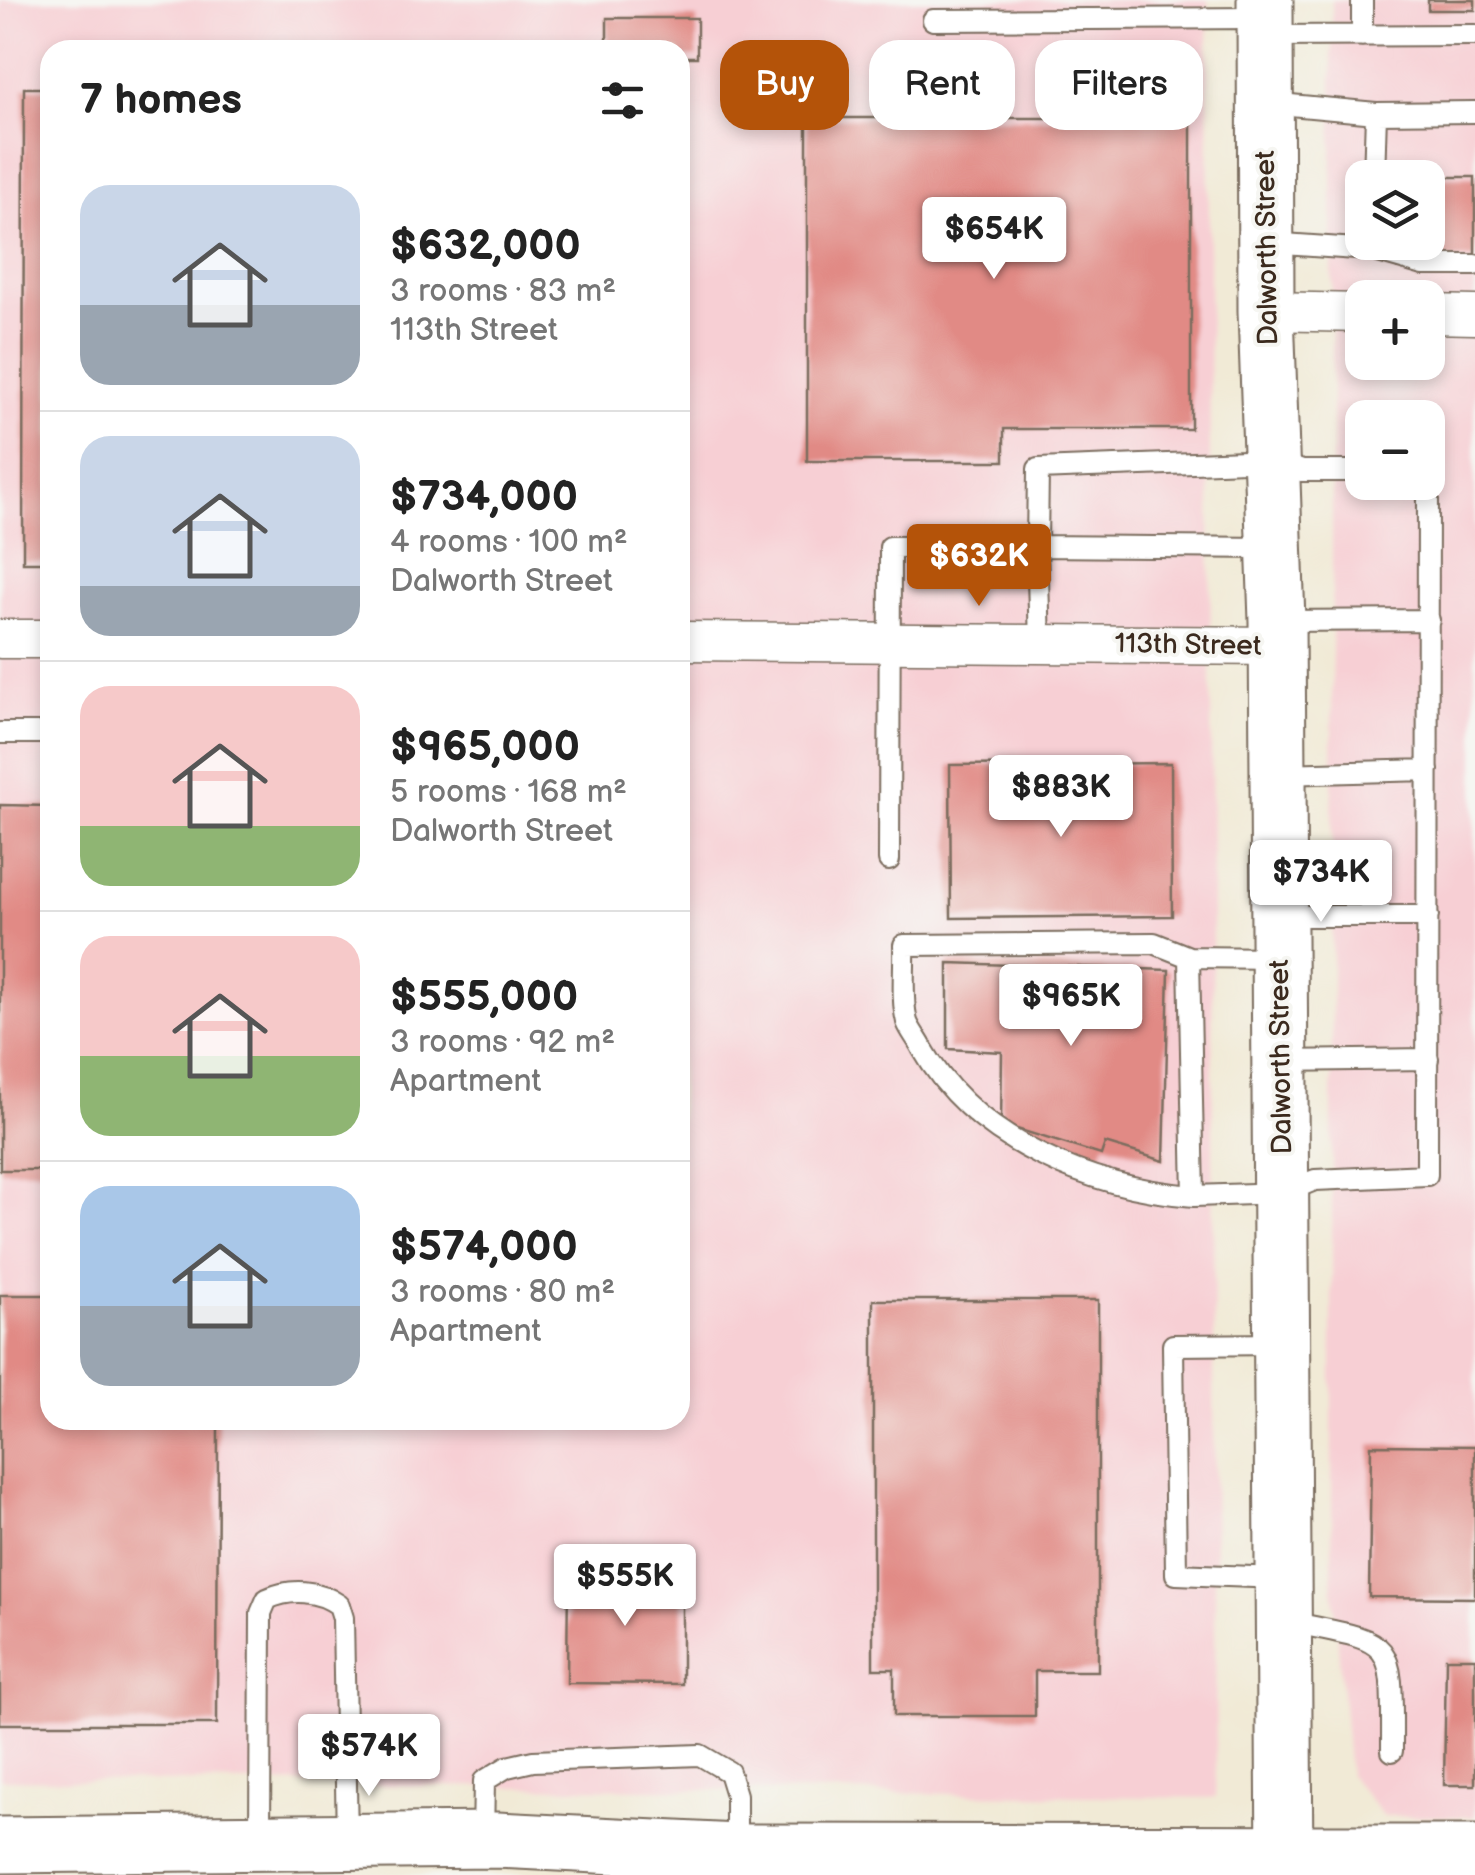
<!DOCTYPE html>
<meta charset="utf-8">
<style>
body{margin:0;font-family:"Balsamiq Sans",sans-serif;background:#f2f2f2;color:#222;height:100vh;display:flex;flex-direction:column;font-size:38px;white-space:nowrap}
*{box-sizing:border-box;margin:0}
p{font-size:32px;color:#767676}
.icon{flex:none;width:55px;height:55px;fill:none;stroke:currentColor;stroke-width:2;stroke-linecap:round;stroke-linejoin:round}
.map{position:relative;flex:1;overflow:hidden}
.panel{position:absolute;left:40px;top:40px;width:650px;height:1390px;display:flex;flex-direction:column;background:#fff;border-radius:30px;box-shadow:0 5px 15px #0003}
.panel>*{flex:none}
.banner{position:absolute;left:720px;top:40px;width:605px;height:90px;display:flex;gap:20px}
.tools{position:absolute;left:1345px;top:160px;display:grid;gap:20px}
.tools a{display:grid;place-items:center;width:100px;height:100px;border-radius:20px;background:#fff;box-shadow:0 5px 15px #0003;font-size:50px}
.price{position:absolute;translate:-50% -85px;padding:0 22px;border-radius:10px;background:#fff;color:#222;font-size:32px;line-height:65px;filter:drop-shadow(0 2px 5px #0008)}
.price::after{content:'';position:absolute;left:50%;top:60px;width:30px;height:22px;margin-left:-15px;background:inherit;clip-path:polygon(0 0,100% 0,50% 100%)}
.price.active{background:#b45309;color:#fff}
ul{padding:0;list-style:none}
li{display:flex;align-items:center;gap:30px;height:250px;padding:0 40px}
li+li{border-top:2px solid #e0e0e0}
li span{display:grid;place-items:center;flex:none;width:280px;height:200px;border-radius:30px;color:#555}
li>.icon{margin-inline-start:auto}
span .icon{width:120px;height:120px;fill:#fffc;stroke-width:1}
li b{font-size:42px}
h2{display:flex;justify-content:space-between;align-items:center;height:120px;padding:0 40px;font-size:42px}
.tag{padding:0 35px;border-radius:30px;background:#fff;box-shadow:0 5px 15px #0003;font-size:35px;line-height:90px}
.tag.active{background:#b45309;color:#fff}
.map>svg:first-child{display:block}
.built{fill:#f7cfd4;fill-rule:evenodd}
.building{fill:#e18a85}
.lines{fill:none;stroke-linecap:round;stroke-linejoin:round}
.lane-casing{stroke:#7b6d5e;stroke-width:24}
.street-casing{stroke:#7b6d5e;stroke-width:41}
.secondary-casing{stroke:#7b6d5e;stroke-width:59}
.lane{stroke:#fff;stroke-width:20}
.street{stroke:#fff;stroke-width:38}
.secondary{stroke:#fff;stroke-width:55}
.labels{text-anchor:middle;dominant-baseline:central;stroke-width:8;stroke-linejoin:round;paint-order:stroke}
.street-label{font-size:28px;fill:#3b2a1e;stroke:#f6f6f2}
</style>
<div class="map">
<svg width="1475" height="1875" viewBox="0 0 1475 1875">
<rect width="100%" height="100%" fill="#f6f6f2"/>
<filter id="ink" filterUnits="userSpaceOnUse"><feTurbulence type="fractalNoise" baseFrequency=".01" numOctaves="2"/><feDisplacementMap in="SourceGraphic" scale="20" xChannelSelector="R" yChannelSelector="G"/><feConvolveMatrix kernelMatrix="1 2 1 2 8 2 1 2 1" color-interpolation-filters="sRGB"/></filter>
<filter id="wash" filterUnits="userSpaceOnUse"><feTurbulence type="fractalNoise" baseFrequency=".0048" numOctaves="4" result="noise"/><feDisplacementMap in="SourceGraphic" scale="40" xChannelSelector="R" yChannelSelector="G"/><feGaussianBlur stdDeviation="2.25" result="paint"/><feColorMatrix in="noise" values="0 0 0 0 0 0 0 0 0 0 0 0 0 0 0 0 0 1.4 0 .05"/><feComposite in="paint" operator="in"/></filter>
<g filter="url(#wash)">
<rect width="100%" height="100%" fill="#f1ead6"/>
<path class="built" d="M 0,0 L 1208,0 L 1216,1798 L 0,1779 ZM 50,50 L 680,50 L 680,1420 L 50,1420 Z
M 1332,0 L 1475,0 L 1475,1817 L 1383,1816 L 1349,1775 L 1332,1576 ZM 1362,178 L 1428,178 L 1428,242 L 1362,242 ZM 1362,298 L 1428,298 L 1428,362 L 1362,362 ZM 1362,418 L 1428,418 L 1428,482 L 1362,482 Z"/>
<g id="blocks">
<path class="building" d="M 1428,0 L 1475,0 L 1475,10 L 1428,10 Z
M 607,18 L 697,18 L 697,57 L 680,57 L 680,50 L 607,50 Z
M 24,88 L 50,88 L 50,562 L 23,562 Z
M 807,118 L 1191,118 L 1191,429 L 1004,429 L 1004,461 L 807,461 Z
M 1434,177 L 1475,177 L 1475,259 L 1434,259 Z
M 1171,763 L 1172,916 L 951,918 L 950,765 Z
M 0,805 L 50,806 L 50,1170 L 0,1170 Z
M 948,963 L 1169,970 L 1164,1161 L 1105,1143 L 1101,1155 L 1001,1124 L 1002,1052 L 948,1049 Z
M 0,1295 L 50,1295 L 50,1420 L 218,1420 L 217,1724 L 0,1724 Z
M 873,1300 L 1098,1300 L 1098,1671 L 1035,1671 L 1035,1716 L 894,1716 L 894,1669 L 873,1669 Z
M 1371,1445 L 1475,1446 L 1475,1598 L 1369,1597 Z
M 568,1574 L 682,1574 L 682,1684 L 567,1683 Z
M 1446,1658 L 1475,1658 L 1475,1785 L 1444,1785 Z"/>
</g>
</g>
<g filter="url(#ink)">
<use href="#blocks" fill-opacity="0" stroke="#7b6d5e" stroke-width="2.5"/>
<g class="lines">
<g class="lane-casing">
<path id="lane" d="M 1362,0 L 1362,36
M 933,20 L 1261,18
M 1267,36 L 1475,35
M 1269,103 L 1376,113 L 1374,178
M 1376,113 L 1475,112
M 1269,243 L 1371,250 L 1423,265 L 1475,265
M 1272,548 L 1037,546 L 1038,469 L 1271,460 L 1302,471 L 1362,471
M 1279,621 L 1429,620
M 0,733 L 50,733
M 1280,774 L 1428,770
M 889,860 L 890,547 L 1037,546 L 1040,643
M 1281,916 L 1428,916
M 1189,957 L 1154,943 L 904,945 C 905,968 901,999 907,1022 C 910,1030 918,1040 922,1048 C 975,1142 1091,1188 1194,1196
M 1277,958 L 1189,957 L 1194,1196 L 1283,1193 L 1315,1180 L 1427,1175 L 1428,471
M 1282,1061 L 1428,1059
M 1279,1578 L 1176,1574 L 1173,1345 L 1281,1344
M 1284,1621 C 1398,1644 1392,1633 1392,1751
M 483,1839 L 484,1781 L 507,1767 L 533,1761 L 700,1755 L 729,1772 L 736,1795 L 736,1848
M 260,1840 L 261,1613 L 267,1599 C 291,1588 318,1590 339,1605 L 343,1618 L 347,1840"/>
</g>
<g class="street-casing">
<path id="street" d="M 1266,311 L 1362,313
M 1428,314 L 1475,315
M 0,639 L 50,639
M 680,641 L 1277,646"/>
</g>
<g class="secondary-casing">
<path id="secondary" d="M 1265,0 L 1266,311 L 1277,621 L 1285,1875
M 0,1845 L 497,1840 L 736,1852 L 1475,1853"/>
</g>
<use href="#lane" class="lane"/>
<use href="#street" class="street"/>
<use href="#secondary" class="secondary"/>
</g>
</g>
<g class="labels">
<g class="street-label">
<text transform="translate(1267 248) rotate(-91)">Dalworth Street</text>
<text transform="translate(1188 645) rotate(1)">113th Street</text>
<text transform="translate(1281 1057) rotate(-91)">Dalworth Street</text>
</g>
</g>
</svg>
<div class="tools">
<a><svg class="icon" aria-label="layers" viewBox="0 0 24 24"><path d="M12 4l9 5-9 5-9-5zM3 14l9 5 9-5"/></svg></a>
<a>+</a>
<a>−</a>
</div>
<b class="price" style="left:994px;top:282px">$654K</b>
<b class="price active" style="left:979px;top:609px">$632K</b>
<b class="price" style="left:1061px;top:840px">$883K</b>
<b class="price" style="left:1321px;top:925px">$734K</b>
<b class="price" style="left:1071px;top:1049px">$965K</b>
<b class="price" style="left:625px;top:1629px">$555K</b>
<b class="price" style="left:369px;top:1799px">$574K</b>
<div class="banner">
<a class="tag active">Buy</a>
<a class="tag">Rent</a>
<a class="tag">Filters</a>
</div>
<section class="panel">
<h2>7 homes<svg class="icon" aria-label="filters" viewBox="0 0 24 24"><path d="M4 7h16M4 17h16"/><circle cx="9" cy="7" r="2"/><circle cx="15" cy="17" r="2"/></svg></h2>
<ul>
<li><span style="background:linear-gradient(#c9d6e8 60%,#9aa5b1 0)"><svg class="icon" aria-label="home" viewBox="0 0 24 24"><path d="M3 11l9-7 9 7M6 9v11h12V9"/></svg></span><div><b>$632,000</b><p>3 rooms · 83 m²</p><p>113th Street</p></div></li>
<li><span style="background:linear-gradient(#c9d6e8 75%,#9aa5b1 0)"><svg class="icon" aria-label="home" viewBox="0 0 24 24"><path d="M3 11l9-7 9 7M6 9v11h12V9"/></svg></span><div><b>$734,000</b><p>4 rooms · 100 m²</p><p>Dalworth Street</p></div></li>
<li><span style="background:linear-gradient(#f6c9c9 70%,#8fb573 0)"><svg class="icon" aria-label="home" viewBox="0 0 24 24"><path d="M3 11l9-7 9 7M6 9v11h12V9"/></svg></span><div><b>$965,000</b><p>5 rooms · 168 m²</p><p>Dalworth Street</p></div></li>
<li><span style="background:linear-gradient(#f6c9c9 60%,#8fb573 0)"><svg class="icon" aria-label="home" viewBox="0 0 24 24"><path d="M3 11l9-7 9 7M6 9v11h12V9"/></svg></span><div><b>$555,000</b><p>3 rooms · 92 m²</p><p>Apartment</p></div></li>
<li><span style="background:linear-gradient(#a9c7e8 60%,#9aa5b1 0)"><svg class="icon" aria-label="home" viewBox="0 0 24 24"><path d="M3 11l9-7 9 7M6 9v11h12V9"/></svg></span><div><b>$574,000</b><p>3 rooms · 80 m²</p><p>Apartment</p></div></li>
</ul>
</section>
</div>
